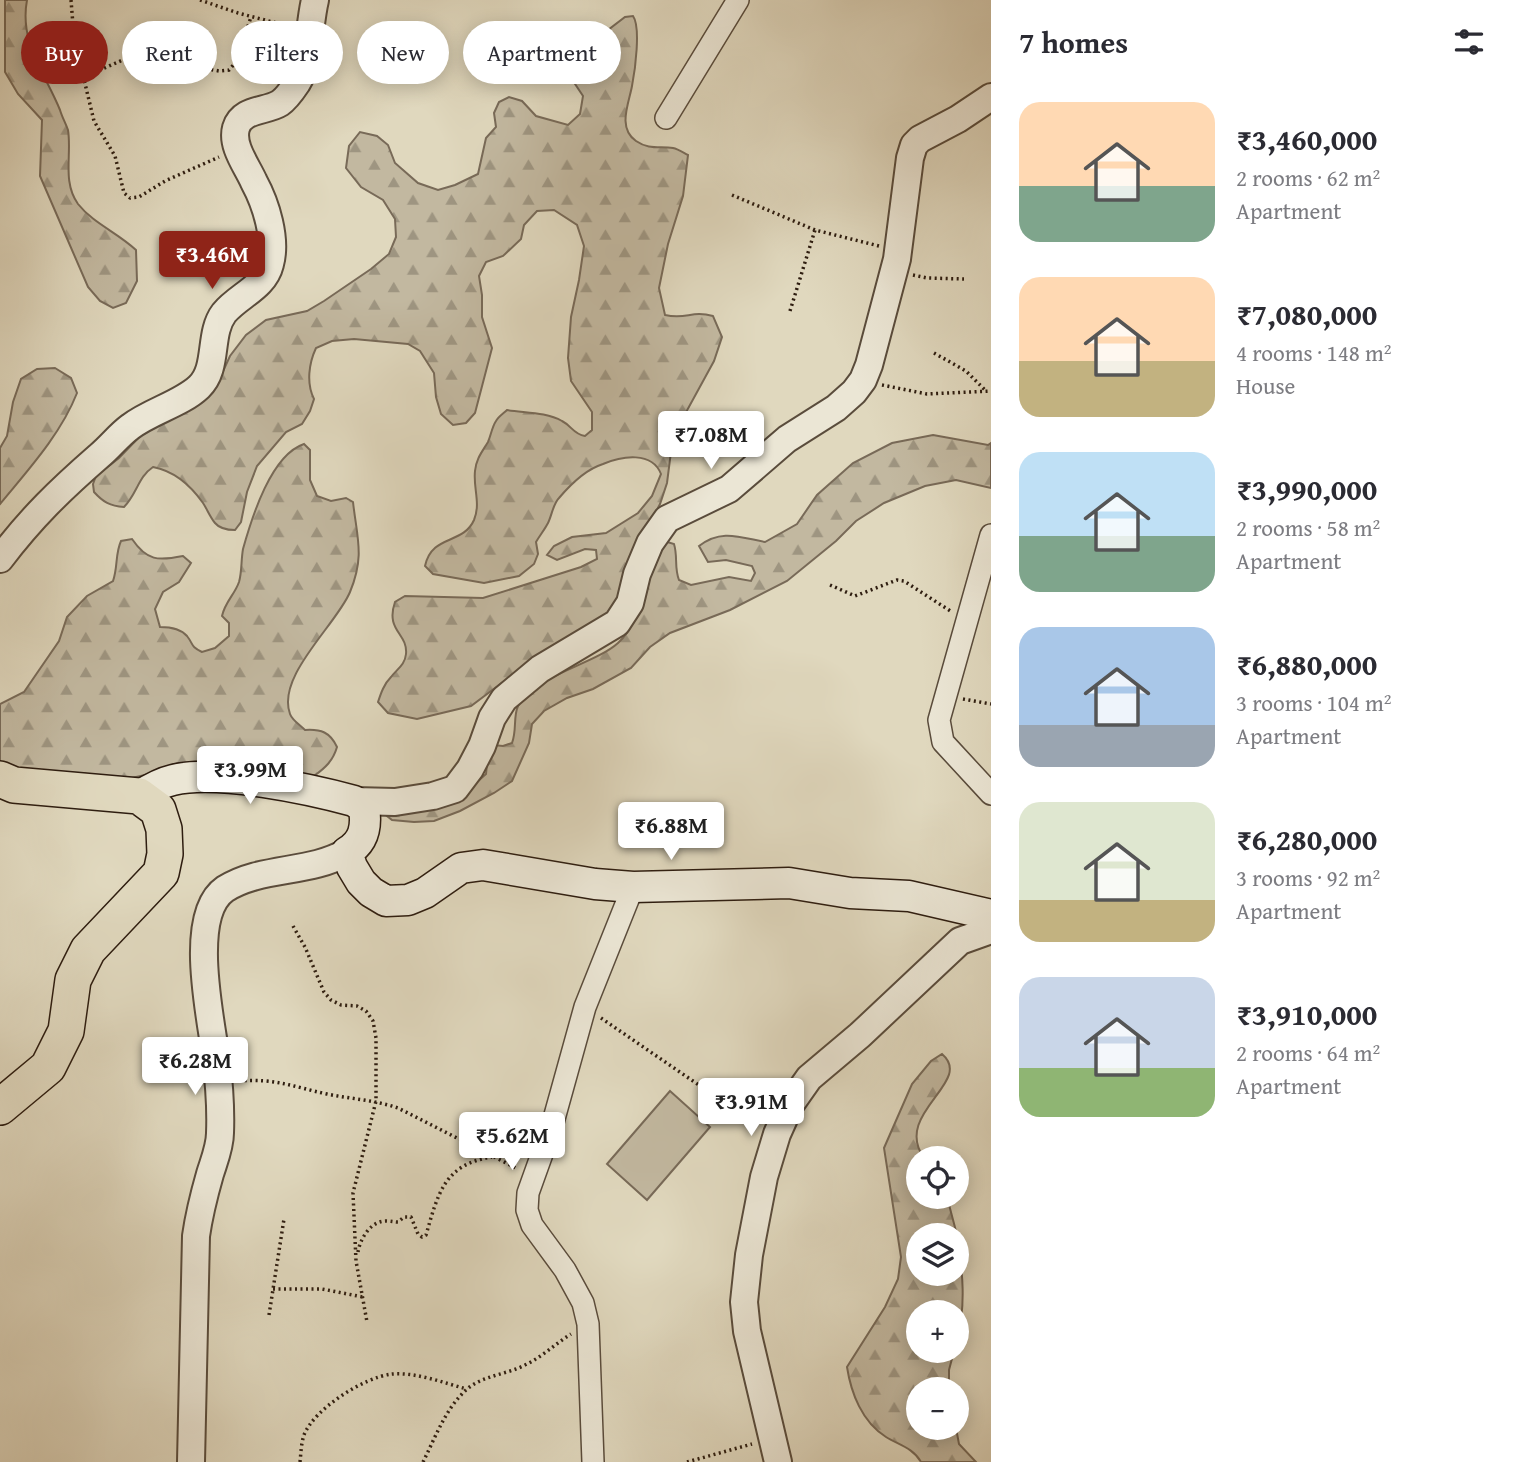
<!DOCTYPE html>
<meta charset="utf-8">
<style>
body{margin:0;font-family:"Gentium Book Plus",serif;background:#f7f7f7;color:#2b2b33;height:100vh;display:flex;flex-direction:column;font-size:26px;white-space:nowrap}
*{box-sizing:border-box;margin:0}
p{font-size:23px;color:#7c7c81}
.icon{flex:none;width:38px;height:38px;fill:none;stroke:currentColor;stroke-width:2;stroke-linecap:round;stroke-linejoin:round}
.map{position:relative;flex:1;overflow:hidden}
.sheet{display:flex;flex-direction:column;background:#fff;width:525px}
.sheet>*{flex:none}
.hud{position:absolute;left:21px;top:21px;width:665px;height:63px;display:flex;gap:14px}
.fabs{position:absolute;left:906px;top:1146px;display:grid;gap:14px}
.fabs a{display:grid;place-items:center;width:63px;height:63px;border-radius:50%;background:#fff;box-shadow:0 4px 18px #0003;font-size:35px}
.price{position:absolute;translate:-50% -60px;padding:0 16px;border-radius:7px;background:#fff;color:#222;font-size:23px;line-height:46px;filter:drop-shadow(0 2px 4px #0008)}
.price::after{content:'';position:absolute;left:50%;top:42px;width:21px;height:16px;margin-left:-10px;background:inherit;clip-path:polygon(0 0,100% 0,50% 100%)}
.price.selected{background:#8f2418;color:#fff}
ul{padding:0;list-style:none}
li{display:flex;align-items:center;gap:21px;height:175px;padding:0 28px}
li span{display:grid;place-items:center;flex:none;width:196px;height:140px;border-radius:21px;color:#555}
li>.icon{margin-inline-start:auto}
span .icon{width:84px;height:84px;fill:#fffc;stroke-width:1}
li b{font-size:30px}
h2{display:flex;justify-content:space-between;align-items:center;height:84px;padding:0 28px;font-size:30px}
.chip{padding:0 24px;border-radius:32px;background:#fff;box-shadow:0 4px 18px #0003;font-size:24px;line-height:63px}
.chip.selected{background:#8f2418;color:#fff}
main{display:flex;flex:1;min-height:0}
.map>svg:first-child{display:block}
.forest{fill:url(#forest-firs);stroke:#786a58;stroke-width:2}
.pitch{fill:#c2b8a0;stroke:#786a58;stroke-width:2}
.lines{fill:none;stroke-linecap:round;stroke-linejoin:round}
.minor-casing{stroke:#5a4c3c;stroke-width:24}
.tertiary-casing{stroke:#5a4c3c;stroke-width:30}
.secondary-casing{stroke:#2e1d10;stroke-width:33}
.trunk-casing{stroke:#2e1d10;stroke-width:38}
.path{stroke:#2e1d10;stroke-width:3.5;stroke-dasharray:2 3.5;stroke-linecap:butt}
.minor{stroke:#ebe6d5;stroke-width:21}
.tertiary{stroke:#ebe6d5;stroke-width:26}
.secondary{stroke:#ebe6d5;stroke-width:30}
.trunk{stroke:#e0d8be;stroke-width:35}
</style>
<main>
<div class="map">
<svg width="991" height="1462" viewBox="0 0 991 1462">
<defs>
<pattern id="forest-firs" width="22" height="20" patternUnits="userSpaceOnUse" patternTransform="scale(1.75)"><rect width="22" height="20" fill="#c2b8a0"/><path d="M5 1l3.5 6h-7zM16 11l3.5 6h-7z" fill="#9e9581"/></pattern>
</defs>
<rect width="100%" height="100%" fill="#e0d8be"/>
<filter id="stains"><feTurbulence type="fractalNoise" baseFrequency=".00286" numOctaves="4"/><feColorMatrix values="0 0 0 0 .2 0 0 0 0 .09 0 0 0 0 .02 0 0 0 .5 -.17"/></filter>
<radialGradient id="worn" r=".72"><stop offset=".6" stop-color="#630" stop-opacity="0"/><stop offset="1" stop-color="#630" stop-opacity=".3"/></radialGradient>
<path class="forest" d="M 5,0 L 27,0 C 19,43 45,73 60,110 C 62,117 66,124 68,130 C 72,154 62,182 78,204 C 93,223 118,233 136,250 L 137,281 L 126,303 L 113,308 L 100,301 L 88,287 L 40,176 L 42,120 L 18,94 L 5,72 Z
M 633,16 C 641,27 635,71 632,86 C 629,103 617,128 636,141 C 649,150 660,146 673,148 C 678,149 684,153 688,155 L 683,196 L 668,244 L 659,288 L 665,315 C 687,320 691,310 713,316 L 722,337 L 714,361 L 673,436 L 667,483 L 660,504 L 637,548 L 616,607 L 608,619 L 503,682 L 471,706 L 417,719 L 388,713 L 378,702 C 381,693 384,684 391,677 C 397,669 405,665 406,654 C 408,633 385,631 395,602 L 405,596 L 483,598 L 581,567 L 597,559 L 596,550 L 585,549 L 557,560 L 547,555 L 554,546 L 572,537 L 606,533 L 638,513 L 652,496 L 661,474 C 652,451 622,456 603,464 C 587,469 570,485 559,498 C 553,504 552,515 548,523 C 545,529 540,535 536,542 L 538,554 L 534,564 L 519,576 L 484,583 L 433,574 L 425,566 C 432,534 463,545 474,520 C 481,503 473,488 475,471 C 476,459 482,452 488,442 C 491,435 492,427 496,421 C 498,417 504,413 507,410 C 525,413 546,412 562,421 C 572,426 573,434 585,436 L 592,430 L 592,412 L 571,381 L 568,358 L 571,317 L 579,280 L 584,246 L 577,225 L 554,210 L 537,211 L 524,225 L 521,239 L 503,256 L 486,262 L 479,276 L 482,295 L 482,317 L 492,348 L 475,413 L 466,423 L 453,425 L 441,414 L 436,397 L 434,373 L 420,351 L 408,344 L 354,339 L 332,341 L 316,348 C 309,363 306,383 314,399 L 310,411 L 302,424 L 286,432 L 257,466 L 247,492 L 241,522 L 235,530 C 227,530 220,529 215,523 C 210,517 207,509 203,503 C 191,486 174,471 153,467 C 138,477 137,494 124,507 C 110,506 103,502 94,492 L 93,484 L 96,476 L 119,458 L 146,430 L 219,380 L 230,356 L 246,335 L 266,320 L 307,311 L 324,301 L 371,269 L 389,254 L 396,237 L 395,219 L 383,200 L 361,187 L 346,168 L 349,146 L 360,132 L 377,136 L 388,145 L 395,163 L 418,183 L 438,190 L 455,185 L 478,174 L 486,138 L 496,127 L 494,113 L 499,102 L 509,97 L 522,101 L 536,116 L 568,125 L 580,114 L 583,96 L 565,69 C 549,66 536,69 521,68 L 518,58 L 525,50 L 579,44 L 600,36 L 625,17 Z
M 55,368 L 71,378 L 77,393 C 61,434 28,470 0,504 L 0,448 L 7,436 L 13,402 L 21,379 L 37,369 Z
M 933,435 L 988,445 L 991,443 L 991,488 L 956,480 L 925,486 L 884,503 L 856,521 L 836,541 L 787,581 L 730,610 L 670,633 L 650,647 L 631,668 L 593,689 L 567,698 L 544,711 L 532,724 L 529,743 L 512,781 L 494,793 L 460,811 L 434,821 L 414,822 L 392,820 L 387,816 L 390,812 L 461,796 L 486,774 L 488,754 L 493,745 L 503,746 L 512,743 C 517,730 513,717 518,706 C 531,677 595,664 618,643 C 639,624 643,591 652,565 C 655,557 660,549 664,541 L 674,544 C 678,557 674,567 679,580 L 691,585 L 729,577 L 751,581 L 755,573 L 752,566 L 726,560 L 708,562 L 699,546 C 721,529 739,537 765,542 L 797,524 L 817,495 L 853,463 L 892,443 Z
M 304,444 L 310,450 L 310,480 L 317,496 L 331,501 L 346,498 L 353,502 C 357,538 365,556 350,592 C 337,624 276,676 290,714 C 292,720 300,725 305,730 C 321,729 330,732 337,747 C 333,761 325,768 314,776 L 276,771 L 154,773 L 118,781 L 0,766 L 0,704 L 24,692 L 59,641 L 67,617 L 87,596 L 113,581 C 118,567 115,554 121,541 L 132,539 C 147,561 158,561 183,556 L 191,563 L 179,582 L 163,592 L 155,609 L 160,627 C 169,627 181,629 187,636 C 194,645 190,646 202,652 L 215,648 L 229,636 L 229,623 L 222,616 C 225,602 235,594 239,582 C 242,572 241,560 243,549 C 252,517 271,455 304,444 Z
M 942,1054 C 975,1082 892,1113 924,1158 L 919,1158 L 919,1197 L 947,1197 L 957,1235 L 919,1236 L 919,1274 L 957,1274 L 957,1238 C 963,1272 966,1306 957,1339 L 957,1312 L 919,1312 L 919,1351 L 954,1351 L 949,1370 L 949,1389 L 919,1390 L 919,1428 L 956,1428 L 959,1444 L 976,1462 L 921,1462 C 913,1448 899,1445 886,1437 C 862,1422 851,1393 847,1367 L 885,1307 L 898,1279 L 901,1257 L 884,1148 L 912,1084 L 931,1061 Z"/>
<path class="pitch" d="M 670,1091 L 710,1127 L 647,1200 L 607,1164 Z"/>
<g class="lines">
<g class="minor-casing">
<path id="minor" d="M 666,118 L 738,0
M 991,535 L 939,720 L 943,742 L 991,794
M 593,1462 L 588,1324 L 583,1303 L 565,1270 L 532,1225 L 527,1210 L 528,1193 L 552,1126 L 585,1007 L 633,887"/>
</g>
<g class="tertiary-casing">
<path id="tertiary" d="M 0,559 C 32,517 60,490 99,456 C 110,447 119,435 130,427 C 151,411 181,404 199,387 C 219,368 208,334 224,313 C 239,295 264,288 270,264 C 277,239 266,204 254,182 C 247,166 231,146 236,128 C 242,108 266,112 280,103 C 286,99 293,89 297,83 C 310,62 309,24 315,0
M 354,801 L 395,802 L 433,796 L 455,789 L 470,769 L 482,746 L 492,718 L 504,699 L 540,669 L 617,623 L 630,603 L 637,574 L 650,543 L 667,519 L 729,489 L 787,439 L 836,408 L 854,392 L 863,380 L 869,365 L 897,259 L 910,158 L 914,145 L 920,139 L 958,119 L 991,97
M 191,1462 L 196,1236 C 199,1215 204,1195 210,1174 C 214,1161 220,1147 220,1133 C 221,1108 219,1082 216,1058 C 211,1019 187,915 225,889 C 261,866 310,874 347,852
M 778,1462 L 747,1331 L 744,1302 L 749,1255 L 764,1177 L 777,1134 L 790,1105 L 809,1078 L 860,1035 L 960,941 L 991,930"/>
</g>
<g class="secondary-casing">
<path id="secondary" d="M 139,796 C 150,789 160,783 173,780 C 217,769 310,789 354,801 L 364,808 C 367,827 364,842 347,852 L 352,867 L 361,882 L 371,892 L 386,901 L 408,900 L 425,893 L 461,868 L 483,865 L 595,884 L 633,887 L 789,883 L 850,893 L 909,896 L 991,915"/>
</g>
<g class="trunk-casing">
<path id="trunk" d="M 0,779 L 14,785 L 139,796 L 158,810 L 164,829 L 165,854 L 161,873 L 88,950 L 73,980 L 66,1031 L 48,1067 L 0,1107"/>
</g>
<path class="path" d="M 71,0 L 74,38 L 94,121 L 115,156 L 124,193 L 130,198 L 139,197 L 165,181 L 219,157
M 200,0 L 238,13 L 288,26
M 84,77 L 125,59 L 151,59 L 219,71 L 229,70 L 236,62 L 251,17
M 732,195 L 815,230 L 879,246
M 913,275 L 927,278 L 964,279
M 790,311 L 815,230
M 934,353 L 966,371 L 985,390
M 882,385 L 927,394 L 991,391
M 830,585 L 855,596 L 897,580 L 904,581 L 952,612
M 963,699 L 991,704
M 293,926 L 305,947 L 324,992 L 331,1000 L 341,1005 L 357,1006 L 366,1011 L 373,1021 L 376,1038 L 376,1101 L 353,1193 L 356,1261 L 367,1322
M 601,1018 L 709,1092 L 761,1117
M 239,1081 C 275,1078 294,1087 327,1094 C 351,1099 375,1100 398,1108 L 518,1169
M 358,1252 C 360,1239 371,1220 387,1221 C 391,1221 394,1222 398,1222 L 404,1217 L 411,1217 L 418,1234 L 422,1237 L 426,1235 C 438,1194 444,1164 492,1157
M 273,1289 L 322,1289 L 363,1297
M 269,1315 L 284,1219
M 300,1462 C 301,1453 301,1444 304,1435 C 314,1409 364,1377 392,1374 C 416,1372 444,1383 467,1389
M 423,1462 C 434,1440 444,1413 461,1395 C 478,1375 504,1376 525,1365 C 542,1357 555,1344 571,1334
M 687,1462 L 752,1444"/>
<use href="#minor" class="minor"/>
<use href="#tertiary" class="tertiary"/>
<use href="#secondary" class="secondary"/>
<use href="#trunk" class="trunk"/>
</g>
<rect width="100%" height="100%" filter="url(#stains)"/>
<rect width="100%" height="100%" fill="url(#worn)"/>
</svg>
<div class="fabs">
<a><svg class="icon" aria-label="locate" viewBox="0 0 24 24"><circle cx="12" cy="12" r="6"/><path d="M12 2v4M12 18v4M2 12h4M18 12h4"/></svg></a>
<a><svg class="icon" aria-label="layers" viewBox="0 0 24 24"><path d="M12 4l9 5-9 5-9-5zM3 14l9 5 9-5"/></svg></a>
<a>+</a>
<a>−</a>
</div>
<b class="price selected" style="left:212px;top:291px">₹3.46M</b>
<b class="price" style="left:711px;top:471px">₹7.08M</b>
<b class="price" style="left:250px;top:806px">₹3.99M</b>
<b class="price" style="left:671px;top:862px">₹6.88M</b>
<b class="price" style="left:195px;top:1097px">₹6.28M</b>
<b class="price" style="left:751px;top:1138px">₹3.91M</b>
<b class="price" style="left:512px;top:1172px">₹5.62M</b>
<div class="hud">
<a class="chip selected">Buy</a>
<a class="chip">Rent</a>
<a class="chip">Filters</a>
<a class="chip">New</a>
<a class="chip">Apartment</a>
</div>
</div>
<section class="sheet">
<h2>7 homes<svg class="icon" aria-label="filters" viewBox="0 0 24 24"><path d="M4 7h16M4 17h16"/><circle cx="9" cy="7" r="2"/><circle cx="15" cy="17" r="2"/></svg></h2>
<ul>
<li><span style="background:linear-gradient(#ffd9b3 60%,#7fa58c 0)"><svg class="icon" aria-label="home" viewBox="0 0 24 24"><path d="M3 11l9-7 9 7M6 9v11h12V9"/></svg></span><div><b>₹3,460,000</b><p>2 rooms · 62 m²</p><p>Apartment</p></div></li>
<li><span style="background:linear-gradient(#ffd9b3 60%,#c2b280 0)"><svg class="icon" aria-label="home" viewBox="0 0 24 24"><path d="M3 11l9-7 9 7M6 9v11h12V9"/></svg></span><div><b>₹7,080,000</b><p>4 rooms · 148 m²</p><p>House</p></div></li>
<li><span style="background:linear-gradient(#bfe0f5 60%,#7fa58c 0)"><svg class="icon" aria-label="home" viewBox="0 0 24 24"><path d="M3 11l9-7 9 7M6 9v11h12V9"/></svg></span><div><b>₹3,990,000</b><p>2 rooms · 58 m²</p><p>Apartment</p></div></li>
<li><span style="background:linear-gradient(#a9c7e8 70%,#9aa5b1 0)"><svg class="icon" aria-label="home" viewBox="0 0 24 24"><path d="M3 11l9-7 9 7M6 9v11h12V9"/></svg></span><div><b>₹6,880,000</b><p>3 rooms · 104 m²</p><p>Apartment</p></div></li>
<li><span style="background:linear-gradient(#dfe7d0 70%,#c2b280 0)"><svg class="icon" aria-label="home" viewBox="0 0 24 24"><path d="M3 11l9-7 9 7M6 9v11h12V9"/></svg></span><div><b>₹6,280,000</b><p>3 rooms · 92 m²</p><p>Apartment</p></div></li>
<li><span style="background:linear-gradient(#c9d6e8 65%,#8fb573 0)"><svg class="icon" aria-label="home" viewBox="0 0 24 24"><path d="M3 11l9-7 9 7M6 9v11h12V9"/></svg></span><div><b>₹3,910,000</b><p>2 rooms · 64 m²</p><p>Apartment</p></div></li>
</ul>
</section>
</main>
